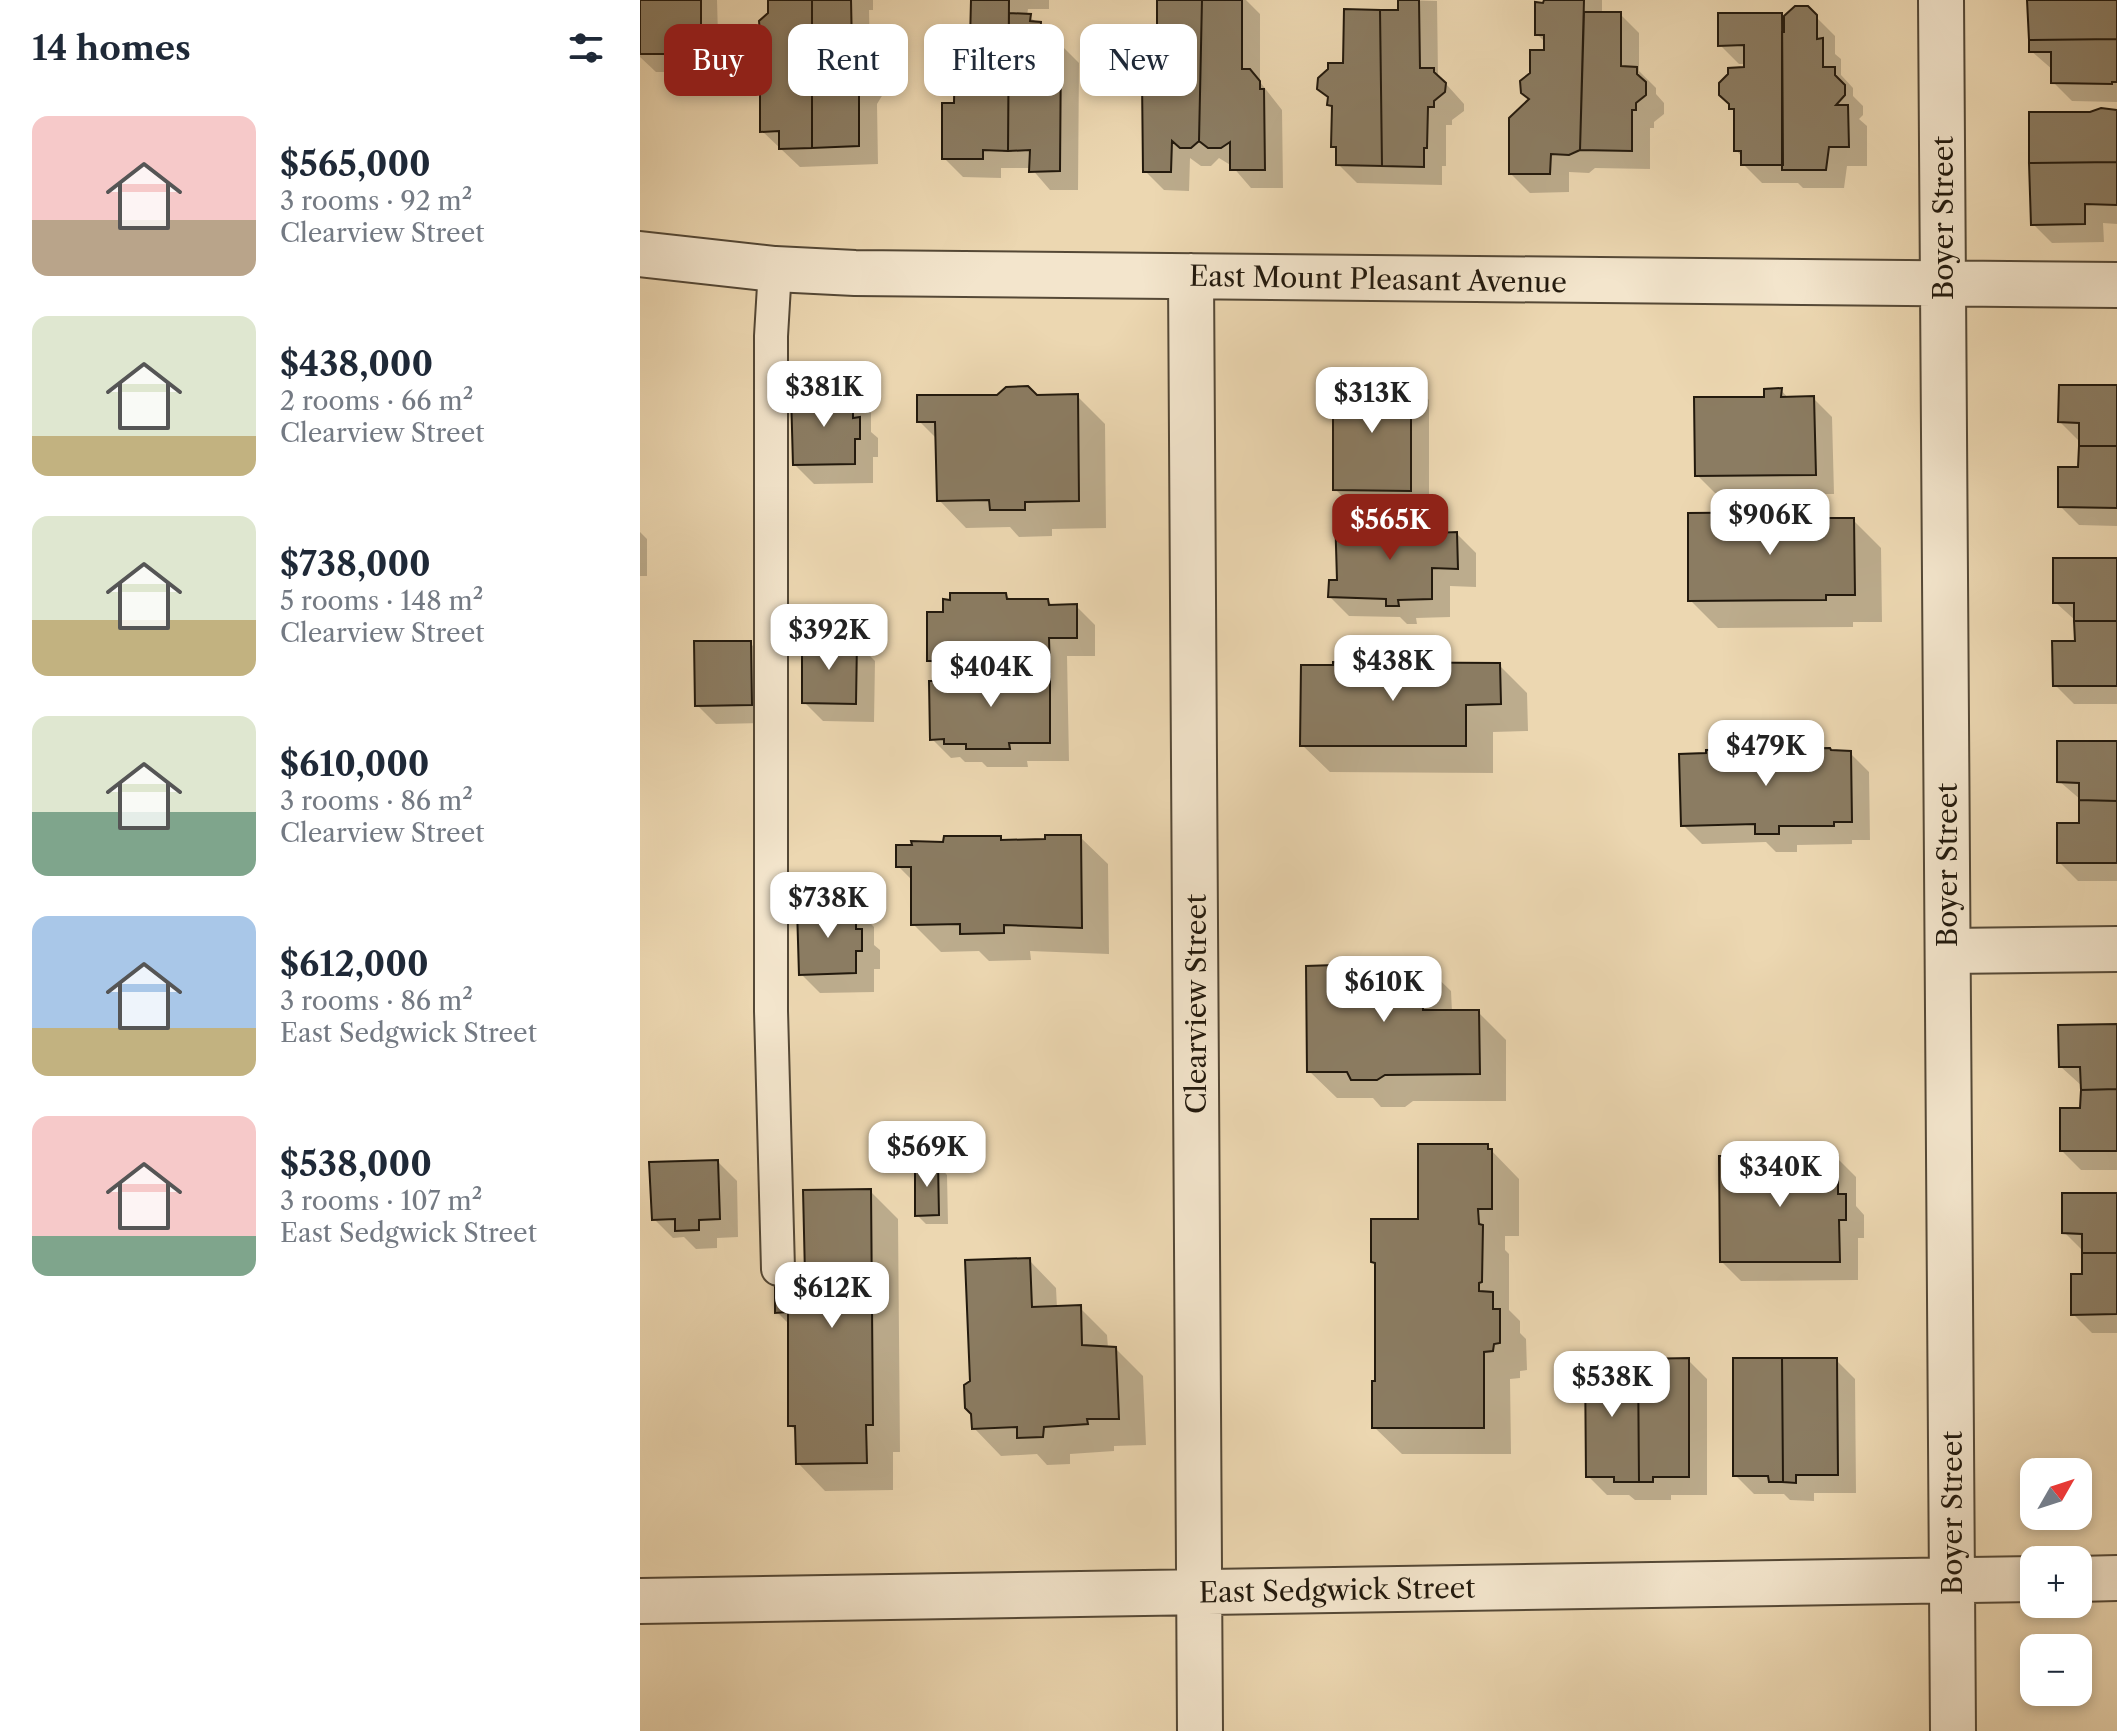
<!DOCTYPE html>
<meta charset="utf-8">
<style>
body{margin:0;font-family:"Libre Caslon Text",serif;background:#f2f2f3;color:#1f2937;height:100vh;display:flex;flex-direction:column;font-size:30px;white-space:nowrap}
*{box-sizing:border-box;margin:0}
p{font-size:26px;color:#747a83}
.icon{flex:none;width:44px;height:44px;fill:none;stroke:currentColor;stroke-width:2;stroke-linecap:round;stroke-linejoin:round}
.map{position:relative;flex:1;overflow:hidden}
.details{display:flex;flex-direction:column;background:#fff;width:640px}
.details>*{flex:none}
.hud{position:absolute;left:24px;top:24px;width:760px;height:72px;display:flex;gap:16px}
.needle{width:52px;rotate:51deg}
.fabs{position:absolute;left:1380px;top:1458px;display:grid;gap:16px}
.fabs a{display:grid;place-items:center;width:72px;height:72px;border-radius:16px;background:#fff;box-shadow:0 4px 12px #0003;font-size:40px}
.price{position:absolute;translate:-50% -68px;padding:0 18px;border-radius:16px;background:#fff;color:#222;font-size:26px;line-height:52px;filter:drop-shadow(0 2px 4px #0008)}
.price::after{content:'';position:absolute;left:50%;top:48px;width:24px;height:18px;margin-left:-12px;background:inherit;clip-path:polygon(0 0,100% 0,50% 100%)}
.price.selected{background:#8f2418;color:#fff}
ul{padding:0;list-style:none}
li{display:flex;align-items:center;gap:24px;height:200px;padding:0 32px}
li span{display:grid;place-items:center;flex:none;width:224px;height:160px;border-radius:16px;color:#555}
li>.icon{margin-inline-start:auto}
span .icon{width:96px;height:96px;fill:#fffc;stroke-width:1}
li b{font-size:34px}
h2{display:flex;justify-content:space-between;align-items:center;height:96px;padding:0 32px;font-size:34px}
.tag{padding:0 28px;border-radius:16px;background:#fff;box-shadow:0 4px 12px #0003;font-size:28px;line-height:72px}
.tag.selected{background:#8f2418;color:#fff}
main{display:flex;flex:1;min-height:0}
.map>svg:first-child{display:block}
.shadow{fill:#0003}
.building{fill:#8b7c62;stroke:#22190d;stroke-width:2}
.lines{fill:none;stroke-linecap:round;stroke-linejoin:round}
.service-casing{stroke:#544836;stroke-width:36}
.minor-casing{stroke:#544836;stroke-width:48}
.service{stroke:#f3e5cc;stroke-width:32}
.minor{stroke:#f3e5cc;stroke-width:44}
.labels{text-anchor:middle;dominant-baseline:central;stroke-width:8;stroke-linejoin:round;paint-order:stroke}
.street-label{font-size:28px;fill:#22190d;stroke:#f3e5cc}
</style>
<main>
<section class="details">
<h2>14 homes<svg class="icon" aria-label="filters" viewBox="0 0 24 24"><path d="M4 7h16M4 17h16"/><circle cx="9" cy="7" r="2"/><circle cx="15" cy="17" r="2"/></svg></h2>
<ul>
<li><span style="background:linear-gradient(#f6c9c9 65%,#b9a48a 0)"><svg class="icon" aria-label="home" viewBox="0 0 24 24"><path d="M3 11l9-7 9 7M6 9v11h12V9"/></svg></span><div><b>$565,000</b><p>3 rooms · 92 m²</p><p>Clearview Street</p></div></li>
<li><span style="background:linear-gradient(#dfe7d0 75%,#c2b280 0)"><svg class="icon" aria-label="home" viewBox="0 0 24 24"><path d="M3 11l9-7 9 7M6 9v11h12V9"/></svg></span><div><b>$438,000</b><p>2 rooms · 66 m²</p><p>Clearview Street</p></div></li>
<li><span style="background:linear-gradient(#dfe7d0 65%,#c2b280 0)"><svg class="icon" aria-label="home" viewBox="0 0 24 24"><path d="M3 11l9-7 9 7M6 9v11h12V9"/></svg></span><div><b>$738,000</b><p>5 rooms · 148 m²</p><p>Clearview Street</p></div></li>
<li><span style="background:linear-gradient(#dfe7d0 60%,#7fa58c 0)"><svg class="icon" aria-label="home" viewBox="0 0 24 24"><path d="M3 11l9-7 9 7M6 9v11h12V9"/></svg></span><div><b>$610,000</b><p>3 rooms · 86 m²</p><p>Clearview Street</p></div></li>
<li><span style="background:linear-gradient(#a9c7e8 70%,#c2b280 0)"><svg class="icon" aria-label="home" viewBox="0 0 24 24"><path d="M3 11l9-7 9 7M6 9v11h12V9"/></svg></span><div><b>$612,000</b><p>3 rooms · 86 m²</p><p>East Sedgwick Street</p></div></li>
<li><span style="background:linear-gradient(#f6c9c9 75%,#7fa58c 0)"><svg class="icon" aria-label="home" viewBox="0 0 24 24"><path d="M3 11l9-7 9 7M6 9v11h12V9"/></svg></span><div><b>$538,000</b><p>3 rooms · 107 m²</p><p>East Sedgwick Street</p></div></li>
</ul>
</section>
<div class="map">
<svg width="1477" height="1731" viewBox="0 0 1477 1731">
<rect width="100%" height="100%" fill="#ecd7b1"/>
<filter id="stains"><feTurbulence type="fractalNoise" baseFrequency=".0025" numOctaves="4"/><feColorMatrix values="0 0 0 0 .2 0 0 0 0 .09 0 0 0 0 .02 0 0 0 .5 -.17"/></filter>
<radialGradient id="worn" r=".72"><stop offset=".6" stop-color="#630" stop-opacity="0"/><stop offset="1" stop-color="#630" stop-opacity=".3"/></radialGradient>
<path class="shadow" d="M 0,0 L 77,0 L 79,72 L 16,72 L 0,57 Z
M 130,0 L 233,0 L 233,10 L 229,10 L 230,61 L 248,86 L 237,104 L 238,164 L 160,167 L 122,131 L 130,50 Z
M 333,0 L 409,0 L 409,9 L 388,9 L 387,16 L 400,24 L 439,63 L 438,190 L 410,190 L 391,168 L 361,168 L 361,178 L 323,177 L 304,158 L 332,43 Z
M 519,0 L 606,0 L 620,14 L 620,82 L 642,110 L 643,188 L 611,188 L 592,166 L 579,158 L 571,166 L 561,166 L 550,158 L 549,191 L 524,190 L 505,171 L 519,71 Z
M 760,0 L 797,1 L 798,75 L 824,104 L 824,111 L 812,120 L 812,125 L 806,125 L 806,166 L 802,166 L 802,185 L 717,183 L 698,164 L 698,151 L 693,146 L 694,108 L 690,104 L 705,65 L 760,12 Z
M 906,0 L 962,0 L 962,14 L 980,14 L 999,33 L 999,71 L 1016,88 L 1016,94 L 1024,103 L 1024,114 L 1014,122 L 1014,128 L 1010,128 L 1010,169 L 955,168 L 949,173 L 929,172 L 929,192 L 890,193 L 871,174 L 890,101 L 883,93 L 906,52 L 906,43 L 897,34 Z
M 1389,0 L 1477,0 L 1477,102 L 1432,101 L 1413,82 L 1413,70 L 1391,51 Z
M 1167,8 L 1195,36 L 1195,54 L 1201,59 L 1201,75 L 1213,88 L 1213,96 L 1223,106 L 1223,115 L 1219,119 L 1227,126 L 1227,166 L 1207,166 L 1204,188 L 1163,188 L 1158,183 L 1122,183 L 1103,164 L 1103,158 L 1096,150 L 1096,113 L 1091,108 L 1106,64 L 1099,64 L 1080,45 L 1141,15 L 1144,18 Z
M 1477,112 L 1477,224 L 1463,223 L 1464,242 L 1412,243 L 1393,224 Z
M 770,381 L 789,400 L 789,509 L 714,508 L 695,489 Z
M 1477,387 L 1477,526 L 1439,525 L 1420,506 L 1440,469 L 1440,442 L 1420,422 Z
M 1141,390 L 1149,399 L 1173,398 L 1192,417 L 1194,494 L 1076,494 L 1057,475 L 1126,399 Z
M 212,394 L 231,413 L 231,432 L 238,438 L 238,457 L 233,457 L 233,483 L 174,484 L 155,465 Z
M 437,396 L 465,424 L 466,528 L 412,529 L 412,536 L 379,537 L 370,527 L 326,528 L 299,500 L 297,439 L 279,421 L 396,397 Z
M 700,514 L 716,529 L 791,528 L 797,534 L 817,534 L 836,553 L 836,587 L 810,586 L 810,617 L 776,618 L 777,624 L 767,624 L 760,617 L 709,616 L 690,597 L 699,582 Z
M 1185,514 L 1191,520 L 1213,520 L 1241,548 L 1242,622 L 1213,622 L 1213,627 L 1078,628 L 1050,600 Z
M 0,532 L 7,539 L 7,576 L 0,576 Z
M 1477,560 L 1477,704 L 1434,704 L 1415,685 L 1437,643 L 1436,621 L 1415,602 Z
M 366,595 L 372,601 L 408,601 L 414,607 L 436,606 L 455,625 L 455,656 L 427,656 L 429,761 L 387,761 L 388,767 L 347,767 L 342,762 L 325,762 L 320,757 L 311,758 L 292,739 L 312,683 L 289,660 L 305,614 Z
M 216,642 L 235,661 L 234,722 L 183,721 L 164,702 Z
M 110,643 L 129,662 L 130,723 L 76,724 L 57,705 Z
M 859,665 L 887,693 L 888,731 L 853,732 L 853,773 L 690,772 L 662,745 Z
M 1477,743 L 1477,881 L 1438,881 L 1419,862 L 1441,825 L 1441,800 L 1419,781 Z
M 1210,753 L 1229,772 L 1230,840 L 1212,840 L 1212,844 L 1157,845 L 1157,852 L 1136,852 L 1126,842 L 1062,844 L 1043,825 Z
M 440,837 L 468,864 L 469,954 L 390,951 L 391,960 L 349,961 L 339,951 L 301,952 L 273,924 L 273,881 L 258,866 L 305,844 L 360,838 L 364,842 L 407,841 Z
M 215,908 L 234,927 L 234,945 L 240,950 L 240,969 L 234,969 L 234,992 L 180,993 L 161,974 Z
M 783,964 L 811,991 L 812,1012 L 838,1012 L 866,1040 L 866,1101 L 773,1101 L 765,1107 L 741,1107 L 733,1098 L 697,1098 L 669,1071 Z
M 1477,1026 L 1477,1170 L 1441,1170 L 1422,1151 L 1442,1110 L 1442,1086 L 1421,1067 Z
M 847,1146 L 879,1179 L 879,1236 L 865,1236 L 865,1250 L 869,1254 L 869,1310 L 880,1321 L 880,1333 L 886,1339 L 887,1370 L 880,1371 L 880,1378 L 870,1379 L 871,1454 L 762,1454 L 734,1427 L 737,1382 L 737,1266 L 733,1262 L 780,1221 Z
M 1197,1158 L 1216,1177 L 1216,1206 L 1224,1215 L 1224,1238 L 1218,1238 L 1218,1280 L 1101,1281 L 1082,1262 Z
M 78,1162 L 97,1181 L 98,1237 L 77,1238 L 77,1248 L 56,1249 L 44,1237 L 33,1238 L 14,1219 Z
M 298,1165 L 307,1175 L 308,1224 L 286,1224 L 277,1215 Z
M 230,1191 L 258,1219 L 260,1452 L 253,1452 L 253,1490 L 185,1491 L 158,1463 L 157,1432 L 150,1425 L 150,1325 L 137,1312 L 167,1277 Z
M 1477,1195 L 1477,1333 L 1452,1333 L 1433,1314 L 1444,1276 L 1443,1251 L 1424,1232 Z
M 389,1260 L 416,1288 L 417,1308 L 440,1308 L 467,1335 L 468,1348 L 476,1349 L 503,1376 L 506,1445 L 474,1446 L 474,1451 L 430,1454 L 430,1464 L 407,1465 L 397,1454 L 361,1456 L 334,1428 L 332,1382 Z
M 1048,1360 L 1067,1379 L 1067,1495 L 1031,1495 L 1031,1500 L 995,1500 L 989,1495 L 967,1495 L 948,1476 Z
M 1196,1360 L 1215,1379 L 1216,1493 L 1174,1493 L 1174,1501 L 1150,1500 L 1144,1494 L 1114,1494 L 1095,1475 Z"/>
<path class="building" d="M 0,0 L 61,0 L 61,54 L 0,54 Z
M 128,0 L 172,0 L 172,148 L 139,149 L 139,131 L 120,132 L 120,79 L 109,65 L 121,47 L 128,48 L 128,40 L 120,33 L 119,21 L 128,13 Z
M 172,0 L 211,0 L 212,47 L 220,47 L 231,66 L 219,85 L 219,146 L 172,148 Z
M 331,0 L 369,0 L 368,151 L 343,150 L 343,159 L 302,159 L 302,103 L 314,103 L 315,41 L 330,41 Z
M 517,0 L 562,0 L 559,141 L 551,148 L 540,148 L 532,141 L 531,172 L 503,172 L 502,79 L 510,70 L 517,69 Z
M 562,0 L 602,0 L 602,69 L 610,69 L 620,81 L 620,89 L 624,89 L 625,170 L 590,170 L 590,142 L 581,148 L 568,148 L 559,141 Z
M 758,0 L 779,0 L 780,68 L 794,68 L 794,72 L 806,83 L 805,92 L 794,101 L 794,107 L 788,107 L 787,148 L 784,148 L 784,167 L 742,166 L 740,10 L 758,10 Z
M 904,0 L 944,0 L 940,150 L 929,155 L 911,154 L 910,174 L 869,174 L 869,118 L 889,99 L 881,93 L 880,81 L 890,73 L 890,50 L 904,50 L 904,35 L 895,35 L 895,2 L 903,3 Z
M 1387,0 L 1477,0 L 1477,39 L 1389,40 Z
M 1155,6 L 1168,6 L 1177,15 L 1177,39 L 1183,38 L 1183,67 L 1195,67 L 1195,75 L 1205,85 L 1205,95 L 1196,105 L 1208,105 L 1209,147 L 1189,147 L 1186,170 L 1142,170 L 1142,32 L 1144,32 L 1144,16 Z
M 704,9 L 740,10 L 742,166 L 696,165 L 696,147 L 691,147 L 692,106 L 687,105 L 688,97 L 677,89 L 678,78 L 688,69 L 688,63 L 703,63 Z
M 944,12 L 981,12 L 981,66 L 997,67 L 997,74 L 1006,82 L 1006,95 L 996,103 L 996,110 L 992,110 L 992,151 L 940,150 Z
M 369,13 L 391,14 L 390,21 L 401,22 L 400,43 L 421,42 L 420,171 L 389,172 L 390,150 L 368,151 Z
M 1078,13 L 1142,13 L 1143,165 L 1101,165 L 1101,151 L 1094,151 L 1094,109 L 1089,109 L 1089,104 L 1079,95 L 1079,83 L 1088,74 L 1088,68 L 1104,67 L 1104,45 L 1078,46 Z
M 1477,39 L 1477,82 L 1472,82 L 1472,84 L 1411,83 L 1411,52 L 1389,52 L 1389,40 Z
M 1461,108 L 1477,110 L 1477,162 L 1389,163 L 1389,112 L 1450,112 Z
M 1477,162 L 1477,205 L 1445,204 L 1445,224 L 1391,225 L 1389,163 Z
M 693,379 L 771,379 L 771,491 L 693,490 Z
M 1419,385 L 1477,385 L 1477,446 L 1439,446 L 1439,423 L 1418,422 Z
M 388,386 L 397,395 L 438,394 L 439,501 L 385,502 L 385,510 L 350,510 L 349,500 L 297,501 L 295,422 L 277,422 L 277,395 L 357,395 L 366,387 Z
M 1142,388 L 1141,397 L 1174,396 L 1176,475 L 1055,476 L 1054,397 L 1124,397 L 1124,389 Z
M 213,392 L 213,418 L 220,417 L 220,439 L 215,439 L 215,464 L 153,465 L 151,393 Z
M 1439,446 L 1477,446 L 1477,508 L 1418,507 L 1418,467 L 1438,467 Z
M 701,511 L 701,528 L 792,526 L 792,533 L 817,532 L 818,569 L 792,568 L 792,599 L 758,600 L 759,606 L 746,606 L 746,599 L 688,597 L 689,580 L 697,580 L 695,512 Z
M 1186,512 L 1186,518 L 1214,518 L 1215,595 L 1186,595 L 1186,600 L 1048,601 L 1048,513 Z
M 1413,558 L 1477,558 L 1477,621 L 1434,621 L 1434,603 L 1413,603 Z
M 310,593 L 366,593 L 367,599 L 408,599 L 409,605 L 437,604 L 437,638 L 409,638 L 410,672 L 309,673 L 310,661 L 287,661 L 287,612 L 303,612 L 303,599 L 310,600 Z
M 1434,621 L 1477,621 L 1477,686 L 1413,686 L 1412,641 L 1435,641 Z
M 162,640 L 217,640 L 216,704 L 162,703 Z
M 54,641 L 111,641 L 112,705 L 55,706 Z
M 693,662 L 860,663 L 861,704 L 826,705 L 826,746 L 660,746 L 661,665 L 693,665 Z
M 410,672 L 410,743 L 369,743 L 370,749 L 326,749 L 326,744 L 304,744 L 304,739 L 290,740 L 289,681 L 309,681 L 309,673 Z
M 1417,741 L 1477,741 L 1477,801 L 1439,800 L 1439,783 L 1417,782 Z
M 1190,748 L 1191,750 L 1211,751 L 1212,822 L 1194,822 L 1194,826 L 1139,826 L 1139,834 L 1115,834 L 1115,824 L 1041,826 L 1039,754 L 1066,753 L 1066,750 Z
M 1439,800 L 1477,801 L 1477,863 L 1417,863 L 1417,823 L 1439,823 Z
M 405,835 L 441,835 L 442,928 L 364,925 L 364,933 L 320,934 L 320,924 L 271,925 L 271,867 L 256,867 L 256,845 L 272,845 L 271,841 L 303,842 L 304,836 L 361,836 L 361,840 L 405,839 Z
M 216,906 L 216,929 L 222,929 L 222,951 L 216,951 L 216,973 L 159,975 L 157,908 Z
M 784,962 L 787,997 L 783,1002 L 783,1010 L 839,1010 L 840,1074 L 745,1075 L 737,1080 L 711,1080 L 707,1072 L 667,1072 L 666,966 Z
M 1477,1024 L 1477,1089 L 1441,1090 L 1440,1067 L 1419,1067 L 1418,1025 Z
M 1477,1089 L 1477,1151 L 1420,1151 L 1420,1108 L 1440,1108 L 1441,1090 Z
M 778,1144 L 848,1144 L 848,1149 L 852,1149 L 852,1209 L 838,1209 L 839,1224 L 843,1225 L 842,1282 L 839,1283 L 839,1291 L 853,1292 L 853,1309 L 860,1309 L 860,1343 L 854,1344 L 853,1351 L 844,1352 L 844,1428 L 732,1428 L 732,1381 L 735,1381 L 735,1263 L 731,1262 L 731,1219 L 778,1219 Z
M 1079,1156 L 1198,1156 L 1198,1194 L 1206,1194 L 1206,1220 L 1199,1220 L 1200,1262 L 1080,1262 Z
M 78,1160 L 80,1219 L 59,1220 L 59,1230 L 35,1231 L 35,1219 L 12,1220 L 9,1162 Z
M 275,1163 L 298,1163 L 299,1215 L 275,1216 Z
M 231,1189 L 233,1425 L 226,1425 L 227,1463 L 156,1464 L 155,1426 L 148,1426 L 148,1312 L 135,1313 L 135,1282 L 158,1282 L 158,1276 L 165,1275 L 163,1190 Z
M 1422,1193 L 1477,1193 L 1477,1253 L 1442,1253 L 1442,1234 L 1422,1233 Z
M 1442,1253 L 1477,1253 L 1477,1314 L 1431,1315 L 1431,1274 L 1442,1274 Z
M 390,1258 L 392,1307 L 441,1305 L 442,1345 L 476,1347 L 479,1419 L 447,1419 L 448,1424 L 404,1427 L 403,1437 L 377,1438 L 377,1427 L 332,1429 L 331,1414 L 325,1408 L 324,1385 L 330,1381 L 325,1260 Z
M 1049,1358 L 1049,1477 L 1013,1477 L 1013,1482 L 999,1482 L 998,1359 Z
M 1093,1358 L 1142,1358 L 1143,1482 L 1129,1482 L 1128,1476 L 1093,1476 Z
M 1142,1358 L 1197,1358 L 1198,1475 L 1156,1475 L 1156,1483 L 1143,1482 Z
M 945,1359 L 998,1359 L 999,1482 L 974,1482 L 974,1477 L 946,1477 Z"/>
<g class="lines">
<g class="service-casing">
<path id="service" d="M 135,269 L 131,336 L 131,1011 L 138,1269"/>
</g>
<g class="minor-casing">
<path id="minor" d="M 1301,0 L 1313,1731
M 0,254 L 135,269 L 215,273 L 1477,285
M 551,276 L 560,1731
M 1308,951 L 1477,949
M 1438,1579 L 1477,1578
M 0,1601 L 1394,1579"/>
</g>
<use href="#service" class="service"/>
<use href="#minor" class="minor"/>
</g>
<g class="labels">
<g class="street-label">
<text transform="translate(1303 218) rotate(-90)">Boyer Street</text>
<text transform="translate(738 279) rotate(1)">East Mount Pleasant Avenue</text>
<text transform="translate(1307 865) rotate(-90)">Boyer Street</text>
<text transform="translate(556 1004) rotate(-90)">Clearview Street</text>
<text transform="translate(1312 1513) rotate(-90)">Boyer Street</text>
<text transform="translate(697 1590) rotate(-1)">East Sedgwick Street</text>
</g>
</g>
<rect width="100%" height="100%" filter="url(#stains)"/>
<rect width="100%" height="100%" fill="url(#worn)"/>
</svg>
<div class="fabs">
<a><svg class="needle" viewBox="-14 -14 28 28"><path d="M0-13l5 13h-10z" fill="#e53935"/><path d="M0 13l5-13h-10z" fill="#747a83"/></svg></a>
<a>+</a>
<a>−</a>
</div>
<b class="price" style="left:184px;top:429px">$381K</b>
<b class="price" style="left:732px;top:435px">$313K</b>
<b class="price" style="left:1130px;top:557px">$906K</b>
<b class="price selected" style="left:750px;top:562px">$565K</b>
<b class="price" style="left:189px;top:672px">$392K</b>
<b class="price" style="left:753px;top:703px">$438K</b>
<b class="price" style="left:351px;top:709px">$404K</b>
<b class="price" style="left:1126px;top:788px">$479K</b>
<b class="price" style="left:188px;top:940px">$738K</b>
<b class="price" style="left:744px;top:1024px">$610K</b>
<b class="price" style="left:287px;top:1189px">$569K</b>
<b class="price" style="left:1140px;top:1209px">$340K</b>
<b class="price" style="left:192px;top:1330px">$612K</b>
<b class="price" style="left:972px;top:1419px">$538K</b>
<div class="hud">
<a class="tag selected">Buy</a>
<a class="tag">Rent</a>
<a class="tag">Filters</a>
<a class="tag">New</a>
</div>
</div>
</main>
